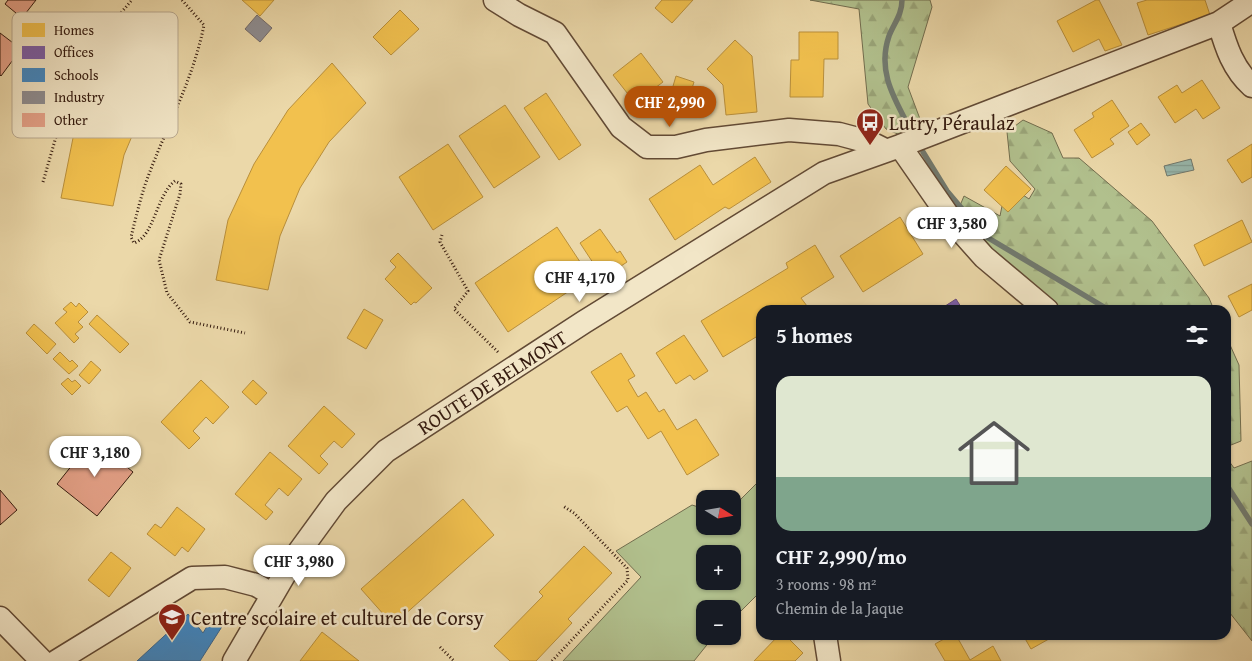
<!DOCTYPE html>
<meta charset="utf-8">
<style>
body{margin:0;font-family:"Gentium Book Plus",serif;background:#242831;color:#f1f3f6;height:100vh;display:flex;flex-direction:column;font-size:19px;white-space:nowrap}
*{box-sizing:border-box;margin:0}
p{font-size:16px;color:#9ea1a6}
.icon{flex:none;width:28px;height:28px;fill:none;stroke:currentColor;stroke-width:2;stroke-linecap:round;stroke-linejoin:round}
.map{position:relative;flex:1;overflow:hidden}
.drawer{position:absolute;left:756px;top:305px;width:475px;height:335px;display:flex;flex-direction:column;background:#171b24;border-radius:15px;box-shadow:0 1px 4px #0004}
.drawer>*{flex:none}
.needle{width:32px;rotate:101deg}
.tools{position:absolute;left:696px;top:490px;display:grid;gap:10px}
.tools a{display:grid;place-items:center;width:45px;height:45px;border-radius:10px;background:#171b24;box-shadow:0 1px 4px #0004;font-size:25px}
.price{position:absolute;translate:-50% -42px;padding:0 11px;border-radius:18px;background:#fff;color:#222;font-size:16px;line-height:32px;filter:drop-shadow(0 1px 2px #0008)}
.price::after{content:'';position:absolute;left:50%;top:30px;width:15px;height:11px;margin-left:-8px;background:inherit;clip-path:polygon(0 0,100% 0,50% 100%)}
.price.selected{background:#b45309;color:#fff}
ul{padding:0;list-style:none}
li{display:grid;align-content:center;gap:10px;height:265px;padding:0 20px}
li span{display:grid;place-items:center;height:155px;border-radius:15px;color:#555}
li>.icon{margin-inline-start:auto}
span .icon{width:90px;height:90px;fill:#fffc;stroke-width:1}
li b{font-size:21px}
h2{display:flex;justify-content:space-between;align-items:center;height:60px;padding:0 20px;font-size:21px}
.map>svg:first-child{display:block}
.grass{fill:#b1c08d;stroke:#726d4e;fill-rule:evenodd}
.forest{fill:url(#forest-firs);stroke:#726d4e}
.water{fill:url(#water-rules);stroke:#71796e}
.homes{fill:#f2c14e;stroke:#b98f3b}
.offices{fill:#7b5ea7;stroke:#664a79}
.schools{fill:#3f88c5;stroke:#3c678e}
.industry{fill:#8d8d92;stroke:#726a6a}
.lines{fill:none;stroke-linecap:round;stroke-linejoin:round}
.stream{stroke:#71796e;stroke-width:5.5}
.building{fill:#e6a289;stroke:#341a0e}
.minor-casing{stroke:#624a35;stroke-width:25}
.path{stroke:#341a0e;stroke-width:3;stroke-dasharray:1 2.5;stroke-linecap:butt}
.minor{stroke:#f2e6c7;stroke-width:22}
.labels{text-anchor:middle;dominant-baseline:central;stroke-width:5;stroke-linejoin:round;paint-order:stroke}
.poi-label{font-size:20px;fill:#341a0e;stroke:#f2e6c7;text-anchor:start}
.street-label{font-size:20px;fill:#341a0e;stroke:#f2e6c7}
.key{fill:#f2e6c7;stroke:#b9a990;stroke-width:1}
.key-label{font-size:14px;fill:#341a0e}
</style>
<div class="map">
<svg width="1252" height="661" viewBox="0 0 1252 661">
<defs>
<pattern id="forest-firs" width="22" height="20" patternUnits="userSpaceOnUse" patternTransform="scale(1.25)"><rect width="22" height="20" fill="#b1c08d"/><path d="M5 1l3.5 6h-7zM16 11l3.5 6h-7z" fill="#99a478"/></pattern>
<pattern id="water-rules" width="6" height="5" patternUnits="userSpaceOnUse" patternTransform="scale(1.25)"><rect width="6" height="5" fill="#99b9ae"/><path d="M0 2.5h6" fill="none" stroke="#849e94"/></pattern>
</defs>
<rect width="100%" height="100%" fill="#ebd8a9"/>
<filter id="stains"><feTurbulence type="fractalNoise" baseFrequency=".004" numOctaves="4"/><feColorMatrix values="0 0 0 0 .2 0 0 0 0 .09 0 0 0 0 .02 0 0 0 .5 -.17"/></filter>
<radialGradient id="worn" r=".72"><stop offset=".6" stop-color="#630" stop-opacity="0"/><stop offset="1" stop-color="#630" stop-opacity=".3"/></radialGradient>
<path class="grass" d="M 761,479 L 761,591 L 733,619 L 732,609 L 705,609 L 705,636 L 714,636 L 694,661 L 563,661 L 641,577 L 616,551 L 692,505 L 705,509 L 705,526 L 732,526 L 733,507 ZM 705,554 L 732,554 L 732,581 L 705,581 Z"/>
<path class="forest" d="M 810,0 L 930,0 L 932,7 L 908,87 L 923,127 L 900,135 L 886,129 L 868,104 L 859,9 Z
M 1023,120 L 1052,133 L 1063,158 L 1079,158 L 1152,221 L 1209,298 L 1214,310 L 1057,310 L 994,256 L 959,208 L 964,196 L 1000,216 L 1003,201 L 1017,191 L 1029,199 L 1035,189 L 1010,161 L 1007,132 Z
M 1226,336 L 1239,365 L 1241,441 L 1226,447 Z
M 1226,457 L 1234,468 L 1252,461 L 1252,641 L 1226,608 Z"/>
<path class="water" d="M 1191,159 L 1194,170 L 1167,176 L 1164,166 Z"/>
<path class="homes" d="M 242,0 L 274,0 L 260,16 Z
M 662,0 L 693,0 L 672,23 L 655,8 Z
M 1096,0 L 1099,0 L 1122,45 L 1105,51 L 1099,39 L 1073,52 L 1057,21 Z
M 1147,0 L 1205,0 L 1210,15 L 1148,35 L 1137,3 Z
M 400,10 L 419,29 L 391,55 L 373,37 Z
M 132,27 L 173,63 L 146,103 L 124,155 L 113,206 L 61,198 L 73,138 L 96,87 Z
M 799,32 L 838,32 L 838,59 L 824,59 L 823,97 L 790,97 L 791,60 L 799,60 Z
M 735,40 L 752,56 L 757,112 L 726,115 L 723,85 L 707,69 Z
M 641,53 L 663,82 L 635,103 L 613,75 Z
M 332,63 L 366,103 L 329,142 L 300,188 L 280,236 L 268,290 L 216,280 L 228,220 L 254,164 L 288,110 Z
M 676,76 L 694,82 L 689,98 L 671,93 Z
M 1202,80 L 1220,108 L 1203,119 L 1196,109 L 1175,123 L 1158,97 L 1177,85 L 1182,93 Z
M 546,93 L 581,145 L 559,160 L 524,108 Z
M 1112,100 L 1129,126 L 1110,139 L 1114,144 L 1092,158 L 1074,130 L 1094,117 L 1092,113 Z
M 505,105 L 540,157 L 494,188 L 459,136 Z
M 1141,123 L 1150,135 L 1137,145 L 1128,132 Z
M 448,144 L 483,197 L 433,230 L 399,177 Z
M 1252,144 L 1252,177 L 1242,183 L 1227,160 Z
M 755,157 L 771,182 L 729,209 L 725,207 L 675,240 L 649,199 L 700,165 L 713,185 Z
M 1006,166 L 1031,189 L 1008,212 L 984,190 Z
M 900,217 L 923,254 L 863,292 L 840,256 Z
M 1242,220 L 1252,242 L 1204,266 L 1194,245 Z
M 557,227 L 590,277 L 508,332 L 475,283 Z
M 600,229 L 617,253 L 620,251 L 627,262 L 603,278 L 580,243 Z
M 815,245 L 834,277 L 801,298 L 807,306 L 801,310 L 761,310 L 761,334 L 723,357 L 701,321 L 788,268 L 786,263 Z
M 398,253 L 432,288 L 416,303 L 414,302 L 411,305 L 385,279 L 396,267 L 390,261 Z
M 1252,284 L 1252,310 L 1239,317 L 1228,296 Z
M 71,302 L 76,307 L 79,303 L 88,312 L 78,322 L 83,327 L 75,334 L 79,338 L 74,343 L 55,323 L 67,312 L 63,309 Z
M 364,309 L 383,320 L 366,349 L 347,338 Z
M 97,315 L 129,344 L 120,353 L 89,324 Z
M 34,324 L 56,344 L 47,354 L 26,333 Z
M 684,335 L 708,371 L 694,380 L 690,375 L 676,384 L 656,353 Z
M 60,352 L 70,362 L 72,360 L 78,366 L 69,374 L 53,359 Z
M 621,353 L 635,376 L 628,380 L 638,397 L 646,392 L 659,412 L 664,409 L 677,430 L 696,419 L 719,455 L 687,475 L 661,431 L 648,439 L 627,406 L 617,412 L 591,372 Z
M 91,361 L 101,370 L 89,384 L 79,375 Z
M 68,378 L 72,382 L 75,380 L 81,386 L 72,395 L 61,384 Z
M 201,380 L 229,407 L 213,424 L 206,417 L 193,431 L 200,438 L 189,449 L 161,422 Z
M 253,380 L 267,393 L 256,405 L 242,392 Z
M 324,406 L 355,434 L 342,448 L 334,441 L 320,456 L 328,464 L 319,474 L 288,446 Z
M 270,452 L 302,479 L 288,496 L 279,488 L 265,505 L 273,512 L 266,520 L 235,494 Z
M 463,499 L 494,535 L 393,625 L 361,589 Z
M 177,507 L 205,529 L 188,552 L 182,547 L 175,556 L 147,534 L 155,524 L 161,528 Z
M 584,546 L 612,573 L 568,619 L 572,623 L 536,661 L 510,661 L 494,646 L 543,596 L 539,592 Z
M 111,552 L 131,568 L 109,597 L 88,580 Z
M 322,632 L 359,661 L 300,661 Z
M 779,635 L 785,635 L 803,653 L 795,661 L 754,661 Z
M 951,635 L 956,635 L 970,660 L 993,646 L 1001,661 L 945,661 L 935,644 Z
M 1023,635 L 1056,635 L 1031,649 Z"/>
<path class="offices" d="M 956,299 L 963,310 L 939,310 Z"/>
<path class="schools" d="M 188,614 L 203,633 L 212,618 L 223,625 L 200,661 L 137,661 Z"/>
<path class="industry" d="M 257,15 L 272,28 L 260,42 L 245,29 Z"/>
<g class="lines">
<path class="stream" d="M 902,0 C 902,15 894,23 889,36 C 878,68 891,93 906,121
M 923,152 L 947,191 L 985,236 L 1109,310
M 1226,484 L 1252,524"/>
</g>
<path class="building" d="M 8,0 L 36,0 L 22,18 L 5,4 Z
M 0,33 L 21,49 L 1,76 L 0,75 Z
M 93,439 L 133,472 L 97,516 L 57,484 Z
M 0,490 L 17,510 L 0,525 Z"/>
<g class="lines">
<g class="minor-casing">
<path id="minor" d="M 495,0 L 519,15 L 555,33 L 621,127 L 647,147 L 676,147 L 706,140 L 789,130 L 839,134 L 869,142 L 885,150
M 1219,23 C 1226,47 1233,69 1252,86
M 900,146 L 952,221 L 984,257 L 1047,310
M 0,618 L 42,661
M 825,635 L 829,661
M 57,661 L 192,578 L 225,577 L 256,585 L 272,594
M 234,661 L 293,560 L 336,501 L 386,451 L 584,322 L 824,173 L 900,146 L 1219,23 L 1252,1"/>
</g>
<path class="path" d="M 182,0 L 204,25 C 192,85 163,132 144,188 C 139,204 135,221 131,237 L 134,243 C 155,236 156,195 175,181 L 181,184 L 180,194 L 159,260 L 167,293 L 190,322 L 245,333
M 43,182 L 68,95 L 107,29 L 132,0
M 442,235 L 440,242 L 468,291 L 454,309 L 499,353
M 440,647 L 454,661
M 552,661 L 628,580 L 627,568 L 574,513 L 563,506"/>
<use href="#minor" class="minor"/>
</g>
<defs>
<g id="bus-pin" transform="scale(1.4375)"><path d="M0 17L-7.5 6A9.5 9.5 0 1 1 7.5 6Z" fill="#8f2418" stroke="#f2e6c7"/><path d="M-5-6H5V4H4V6H2V4H-2V6H-4V4H-5ZM-3.5-4V0h7V-4ZM-3.5 1.2v1.5H-2V1.2ZM2 1.2v1.5H3.5V1.2Z" fill="#fff"/></g>
<g id="school-pin" transform="scale(1.4375)"><path d="M0 17L-7.5 6A9.5 9.5 0 1 1 7.5 6Z" fill="#8f2418" stroke="#f2e6c7"/><path d="M0-5L7-2L0 1L-7-2ZM-4 1L0 2.5L4 1V4Q0 6-4 4Z" fill="#fff"/></g>
</defs>
<g fill-rule="evenodd">
<use href="#bus-pin" x="870" y="122"/>
<use href="#school-pin" x="172" y="617"/>
</g>
<g class="labels">
<g class="poi-label">
<text x="889" y="122">Lutry, Péraulaz</text>
<text x="191" y="617">Centre scolaire et culturel de Corsy</text>
</g>
<g class="street-label">
<text transform="translate(492 382) rotate(-33)">ROUTE DE BELMONT</text>
</g>
</g>
<rect x="12" y="12" width="166" height="126" rx="8" class="key"/>
<rect x="22" y="23" width="23" height="14" fill="#f2c14e"/>
<rect x="22" y="46" width="23" height="13" fill="#7b5ea7"/>
<rect x="22" y="68" width="23" height="14" fill="#3f88c5"/>
<rect x="22" y="91" width="23" height="13" fill="#8d8d92"/>
<rect x="22" y="113" width="23" height="14" fill="#e6a289"/>
<g class="key-label">
<text x="54" y="35">Homes</text>
<text x="54" y="57">Offices</text>
<text x="54" y="80">Schools</text>
<text x="54" y="102">Industry</text>
<text x="54" y="125">Other</text>
</g>
<rect width="100%" height="100%" filter="url(#stains)"/>
<rect width="100%" height="100%" fill="url(#worn)"/>
</svg>
<div class="tools">
<a><svg class="needle" viewBox="-14 -14 28 28"><path d="M0-13l5 13h-10z" fill="#e53935"/><path d="M0 13l5-13h-10z" fill="#9ea1a6"/></svg></a>
<a>+</a>
<a>−</a>
</div>
<b class="price selected" style="left:670px;top:128px">CHF 2,990</b>
<b class="price" style="left:952px;top:249px">CHF 3,580</b>
<b class="price" style="left:580px;top:303px">CHF 4,170</b>
<b class="price" style="left:95px;top:478px">CHF 3,180</b>
<b class="price" style="left:299px;top:587px">CHF 3,980</b>
<section class="drawer">
<h2>5 homes<svg class="icon" aria-label="filters" viewBox="0 0 24 24"><path d="M4 7h16M4 17h16"/><circle cx="9" cy="7" r="2"/><circle cx="15" cy="17" r="2"/></svg></h2>
<ul>
<li><span style="background:linear-gradient(#dfe7d0 65%,#7fa58c 0)"><svg class="icon" aria-label="home" viewBox="0 0 24 24"><path d="M3 11l9-7 9 7M6 9v11h12V9"/></svg></span><div><b>CHF 2,990/mo</b><p>3 rooms · 98 m²</p><p>Chemin de la Jaque</p></div></li>
</ul>
</section>
</div>
